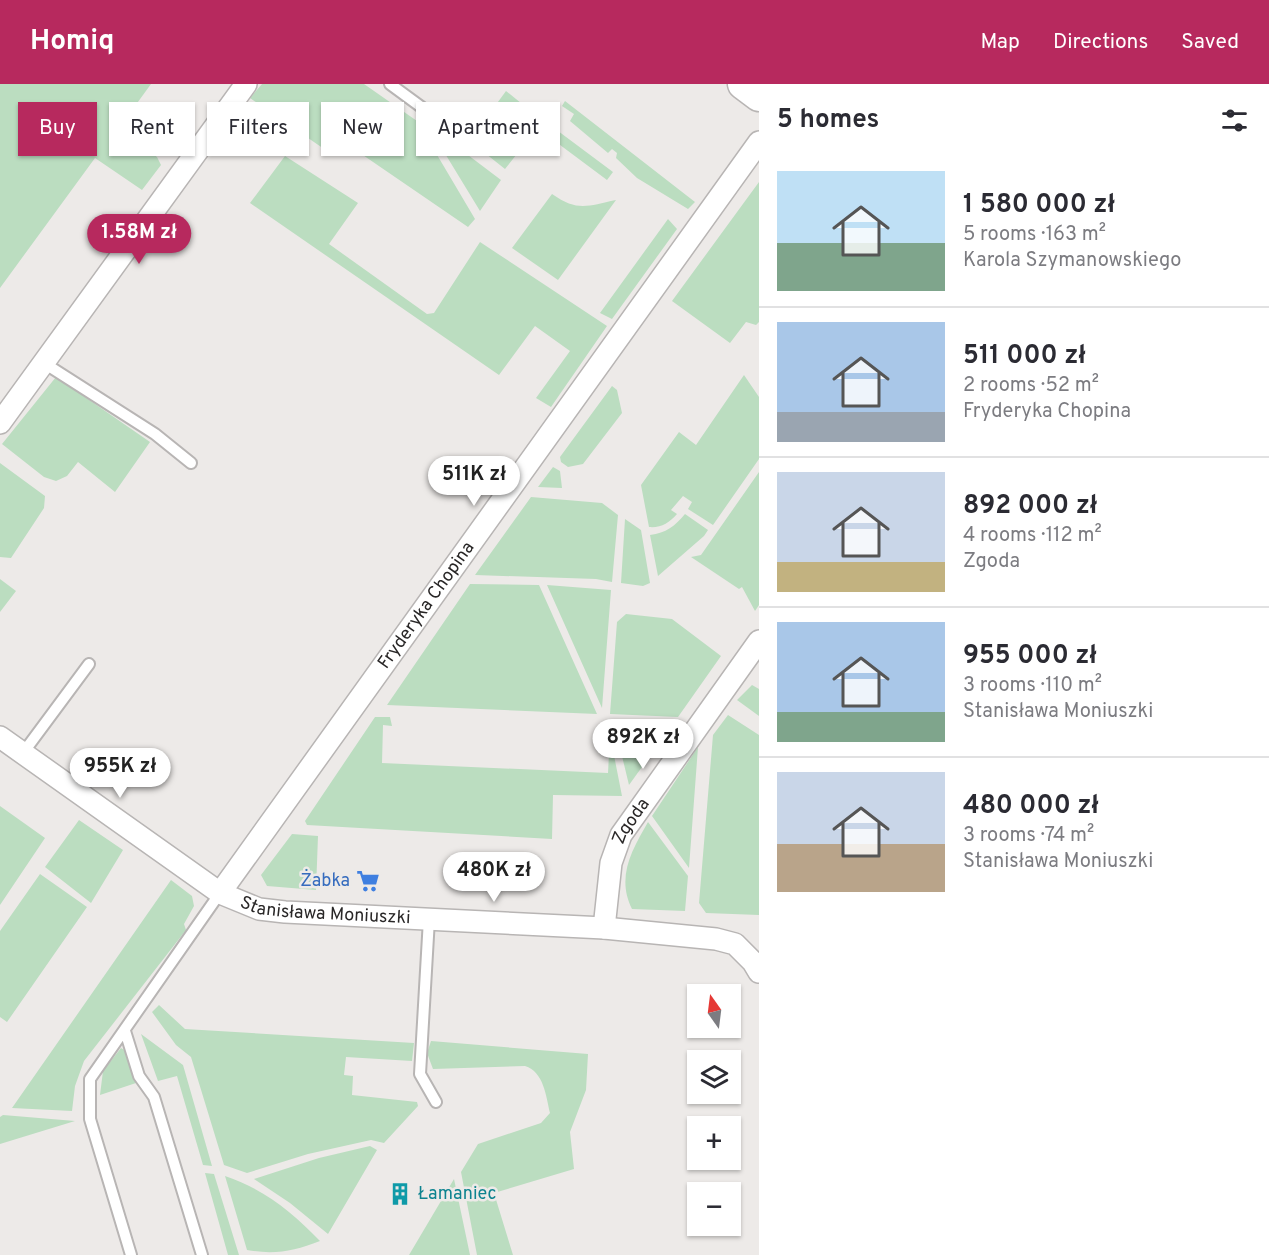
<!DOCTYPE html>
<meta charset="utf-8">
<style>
body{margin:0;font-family:Overpass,sans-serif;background:#f7f7f7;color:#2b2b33;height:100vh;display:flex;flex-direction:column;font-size:22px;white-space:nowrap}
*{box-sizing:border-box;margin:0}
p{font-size:20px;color:#7c7c81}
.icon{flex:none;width:33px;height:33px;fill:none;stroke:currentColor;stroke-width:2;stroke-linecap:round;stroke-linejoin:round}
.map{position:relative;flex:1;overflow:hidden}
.side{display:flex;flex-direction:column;background:#fff;width:510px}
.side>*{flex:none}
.top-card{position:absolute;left:18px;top:18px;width:570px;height:54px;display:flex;gap:12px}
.needle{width:39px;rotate:346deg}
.buttons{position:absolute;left:687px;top:900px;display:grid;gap:12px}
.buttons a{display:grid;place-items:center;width:54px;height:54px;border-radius:0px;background:#fff;box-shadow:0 2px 4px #0004;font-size:30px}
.price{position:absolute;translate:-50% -51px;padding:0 14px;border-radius:21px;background:#fff;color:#222;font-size:20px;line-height:39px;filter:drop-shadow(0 2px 3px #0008)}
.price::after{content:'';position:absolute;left:50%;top:36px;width:18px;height:14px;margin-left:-9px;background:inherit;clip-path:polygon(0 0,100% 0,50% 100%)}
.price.on{background:#b7295e;color:#fff}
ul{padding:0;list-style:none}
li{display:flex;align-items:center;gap:18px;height:150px;padding:0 18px}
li+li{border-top:2px solid #e1e1e2}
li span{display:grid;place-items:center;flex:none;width:168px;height:120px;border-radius:0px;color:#555}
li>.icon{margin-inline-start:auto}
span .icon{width:72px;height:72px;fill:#fffc;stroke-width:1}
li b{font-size:26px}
h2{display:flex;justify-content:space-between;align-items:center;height:72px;padding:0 18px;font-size:26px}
.pill{padding:0 21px;border-radius:0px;background:#fff;box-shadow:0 2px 4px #0004;font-size:21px;line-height:54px}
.pill.on{background:#b7295e;color:#fff}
header{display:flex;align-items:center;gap:36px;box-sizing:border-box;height:84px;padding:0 30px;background:#b7295e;color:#fff}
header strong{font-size:28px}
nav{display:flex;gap:33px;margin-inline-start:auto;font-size:21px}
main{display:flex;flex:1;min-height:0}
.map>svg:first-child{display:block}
.green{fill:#bbddc0}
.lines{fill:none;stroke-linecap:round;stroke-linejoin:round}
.lane-casing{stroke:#b8b5b4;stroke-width:14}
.street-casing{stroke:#b8b5b4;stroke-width:24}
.secondary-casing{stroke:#b8b5b4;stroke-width:33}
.lane{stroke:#fff;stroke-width:10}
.street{stroke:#fff;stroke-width:21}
.secondary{stroke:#fff;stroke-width:30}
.labels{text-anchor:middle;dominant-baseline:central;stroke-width:5;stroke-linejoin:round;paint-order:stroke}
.street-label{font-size:18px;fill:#292727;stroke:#edeae8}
.shop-label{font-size:18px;fill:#366cbe;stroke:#edeae8;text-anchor:end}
.culture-label{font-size:18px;fill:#0d838f;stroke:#edeae8;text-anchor:start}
</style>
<header>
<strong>Homiq</strong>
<nav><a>Map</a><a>Directions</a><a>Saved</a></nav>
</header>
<main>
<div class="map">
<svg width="759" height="1171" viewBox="0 0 759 1171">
<rect width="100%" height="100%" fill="#edeae8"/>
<path class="green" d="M 0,0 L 151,0 L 119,44 L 157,73 L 161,81 L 142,106 L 95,74 L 0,204 Z
M 262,0 L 364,0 L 417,37 L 475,135 L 468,143 L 338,54 L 327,67 L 250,14 Z
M 506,7 L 543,37 L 505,85 L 447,39 L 461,21 L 484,37 Z
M 565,17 L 695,118 L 688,125 L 637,94 L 616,74 L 617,69 L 612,65 L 608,69 L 570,37 L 574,30 L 562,22 Z
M 427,40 L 501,96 L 480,127 Z
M 554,44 L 613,88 L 607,96 L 548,52 Z
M 285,72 L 358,119 L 329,160 L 427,230 L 434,229 L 480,158 L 607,242 L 551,323 L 536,314 L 570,267 L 535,242 L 499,291 L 250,119 Z
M 759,98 L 759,238 L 756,241 L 746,238 L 730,259 L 672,217 Z
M 552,110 C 578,128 587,122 616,116 L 558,196 L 512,164 Z
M 668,135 L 677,145 L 612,235 L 600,229 Z
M 744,291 L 759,313 L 759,375 L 713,441 L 688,425 L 692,418 L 683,412 L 671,426 L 677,430 C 669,439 661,444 649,443 L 641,401 L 679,348 L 696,361 Z
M 56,293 L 150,358 L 115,408 L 78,378 L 67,392 L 56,397 L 44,393 L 2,360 Z
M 612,302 L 617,306 L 622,329 L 583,380 L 568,383 L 561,378 L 560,373 Z
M 0,379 L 45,412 L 44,424 L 11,474 L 0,473 Z
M 553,383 L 560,387 L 562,404 L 538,403 Z
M 759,388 L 759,521 L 755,527 L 742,503 L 739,505 L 691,473 L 701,471 Z
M 531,413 L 602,419 L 618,431 L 612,498 L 596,495 L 475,491 Z
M 685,430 L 708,446 L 704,452 L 658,492 L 650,451 C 666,449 675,442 685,430 Z
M 625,435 L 641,446 L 650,499 L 643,502 L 621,499 Z
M 0,495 L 16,507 L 0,528 Z
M 470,500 L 539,501 L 597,630 L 387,621 Z
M 547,501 L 611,506 L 602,624 Z
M 626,530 L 672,535 L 721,572 L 678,633 L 610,630 L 617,538 Z
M 752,601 L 759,605 L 759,632 L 737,616 Z
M 728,631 L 759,651 L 759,831 L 706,829 L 699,819 L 713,651 Z
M 375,633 L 390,633 L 392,642 L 383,641 L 382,679 L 608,689 L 610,651 L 622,712 L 553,711 L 552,755 L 307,741 L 305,737 Z
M 614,639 L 673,640 L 629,701 Z
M 698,663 L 689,784 L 652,732 Z
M 0,722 L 45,754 L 0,821 Z
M 79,736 L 123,766 L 91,819 L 45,783 Z
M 648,738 L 688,792 L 685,827 L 632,825 C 616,793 632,766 648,738 Z
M 292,750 L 318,752 L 316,806 L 267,802 L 261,791 Z
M 40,790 L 87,823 L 7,938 L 0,933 L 0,847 Z
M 171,796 L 192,812 L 194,822 L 184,840 L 186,846 L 84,977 L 75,1002 L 72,1027 L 12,1024 Z
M 159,921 L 185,945 L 414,959 L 412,977 L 346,973 L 344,991 L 353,992 L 352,1011 L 417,1018 L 418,1022 L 384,1059 L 371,1056 L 308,1070 L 247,1089 L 224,1081 L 191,973 L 176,961 L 152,928 Z
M 141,950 L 183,981 L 212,1082 L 203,1081 L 177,992 L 158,997 Z
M 431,957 L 588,970 L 586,1006 L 570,1048 L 574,1085 L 494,1109 L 513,1171 L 477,1171 L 461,1088 L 478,1060 L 541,1039 L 550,1029 C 546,1012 544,988 525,982 L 433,985 L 427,969 Z
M 121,964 L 126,967 L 136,999 L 100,1011 L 103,987 Z
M 3,1031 L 75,1037 L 0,1060 L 0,1033 Z
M 370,1062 L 377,1066 L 328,1150 L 290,1119 L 254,1095 L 319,1074 Z
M 205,1089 L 214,1090 L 239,1171 L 228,1171 Z
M 225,1092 C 264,1105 292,1128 320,1157 C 294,1167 275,1171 247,1166 Z
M 454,1095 L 470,1171 L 409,1171 Z"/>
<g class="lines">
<g class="lane-casing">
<path id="lane" d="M 390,0 L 424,25
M 44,279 L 155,350 L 191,379
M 23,669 L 89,580
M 429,835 L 420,990 L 436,1018
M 125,947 L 139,992 L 154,1013 L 202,1171
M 131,1171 L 90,1035 L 90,995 L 220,809"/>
</g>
<g class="street-casing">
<g id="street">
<path d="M 0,339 L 246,0"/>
<path id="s1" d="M 0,653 L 220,809 L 259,825 L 285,828 L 604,844 L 716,855 L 735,860 L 753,878 L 759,888"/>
<path id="s2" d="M 220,809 L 759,58"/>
<path id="s3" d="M 604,844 L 611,779 L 621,751 L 759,557"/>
</g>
</g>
<g class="secondary-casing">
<path id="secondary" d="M 743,0 L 759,12"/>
</g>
<use href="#lane" class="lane"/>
<use href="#street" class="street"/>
<use href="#secondary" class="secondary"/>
</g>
<defs>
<g id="supermarket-bare" transform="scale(1.8)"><path d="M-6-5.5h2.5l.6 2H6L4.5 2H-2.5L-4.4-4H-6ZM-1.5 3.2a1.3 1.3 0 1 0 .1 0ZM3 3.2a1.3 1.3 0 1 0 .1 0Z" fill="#3f7fe0" stroke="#edeae8" stroke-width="2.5" paint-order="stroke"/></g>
<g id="building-bare" transform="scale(1.8)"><path d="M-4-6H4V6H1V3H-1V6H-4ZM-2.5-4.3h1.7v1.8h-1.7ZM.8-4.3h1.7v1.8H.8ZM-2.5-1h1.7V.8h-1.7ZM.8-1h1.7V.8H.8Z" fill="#0f9aa8" stroke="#edeae8" stroke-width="2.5" paint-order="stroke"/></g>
</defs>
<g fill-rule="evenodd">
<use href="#supermarket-bare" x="368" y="797"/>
<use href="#building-bare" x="400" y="1110"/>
</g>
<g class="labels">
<g class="street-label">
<text stroke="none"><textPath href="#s2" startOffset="354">Fryderyka Chopina</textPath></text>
<text stroke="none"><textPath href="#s3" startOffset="112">Zgoda</textPath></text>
<text stroke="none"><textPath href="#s1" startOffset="378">Stanisława Moniuszki</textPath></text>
</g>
<g class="shop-label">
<text x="350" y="797">Żabka</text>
</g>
<g class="culture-label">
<text x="418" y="1110">Łamaniec</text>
</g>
</g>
</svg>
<div class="buttons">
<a><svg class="needle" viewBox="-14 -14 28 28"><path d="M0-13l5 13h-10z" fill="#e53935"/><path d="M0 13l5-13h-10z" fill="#7c7c81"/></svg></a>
<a><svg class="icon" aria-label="layers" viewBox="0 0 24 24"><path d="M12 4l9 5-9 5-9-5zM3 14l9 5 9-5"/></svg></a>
<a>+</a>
<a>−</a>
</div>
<b class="price on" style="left:139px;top:181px">1.58M zł</b>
<b class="price" style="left:474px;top:423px">511K zł</b>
<b class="price" style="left:643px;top:686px">892K zł</b>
<b class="price" style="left:120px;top:715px">955K zł</b>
<b class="price" style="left:494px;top:819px">480K zł</b>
<div class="top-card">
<a class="pill on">Buy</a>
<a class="pill">Rent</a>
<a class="pill">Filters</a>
<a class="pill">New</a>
<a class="pill">Apartment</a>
</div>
</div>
<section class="side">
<h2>5 homes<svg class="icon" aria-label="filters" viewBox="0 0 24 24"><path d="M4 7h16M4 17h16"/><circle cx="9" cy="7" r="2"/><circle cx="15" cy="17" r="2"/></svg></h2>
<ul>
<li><span style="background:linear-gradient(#bfe0f5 60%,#7fa58c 0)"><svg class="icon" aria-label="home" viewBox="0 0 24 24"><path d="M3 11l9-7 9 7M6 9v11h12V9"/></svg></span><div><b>1 580 000 zł</b><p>5 rooms · 163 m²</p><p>Karola Szymanowskiego</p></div></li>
<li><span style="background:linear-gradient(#a9c7e8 75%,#9aa5b1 0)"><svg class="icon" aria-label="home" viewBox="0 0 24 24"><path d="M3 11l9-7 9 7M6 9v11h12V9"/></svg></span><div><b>511 000 zł</b><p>2 rooms · 52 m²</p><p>Fryderyka Chopina</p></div></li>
<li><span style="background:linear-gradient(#c9d6e8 75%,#c2b280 0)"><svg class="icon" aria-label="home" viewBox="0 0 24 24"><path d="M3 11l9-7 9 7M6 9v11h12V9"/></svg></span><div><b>892 000 zł</b><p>4 rooms · 112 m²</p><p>Zgoda</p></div></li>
<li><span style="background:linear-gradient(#a9c7e8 75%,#7fa58c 0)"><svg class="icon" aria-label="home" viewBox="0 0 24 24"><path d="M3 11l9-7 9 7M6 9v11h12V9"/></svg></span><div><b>955 000 zł</b><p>3 rooms · 110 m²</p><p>Stanisława Moniuszki</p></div></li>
<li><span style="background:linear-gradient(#c9d6e8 60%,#b9a48a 0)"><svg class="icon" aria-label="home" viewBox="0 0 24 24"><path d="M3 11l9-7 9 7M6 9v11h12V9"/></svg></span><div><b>480 000 zł</b><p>3 rooms · 74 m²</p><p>Stanisława Moniuszki</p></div></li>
</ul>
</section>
</main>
